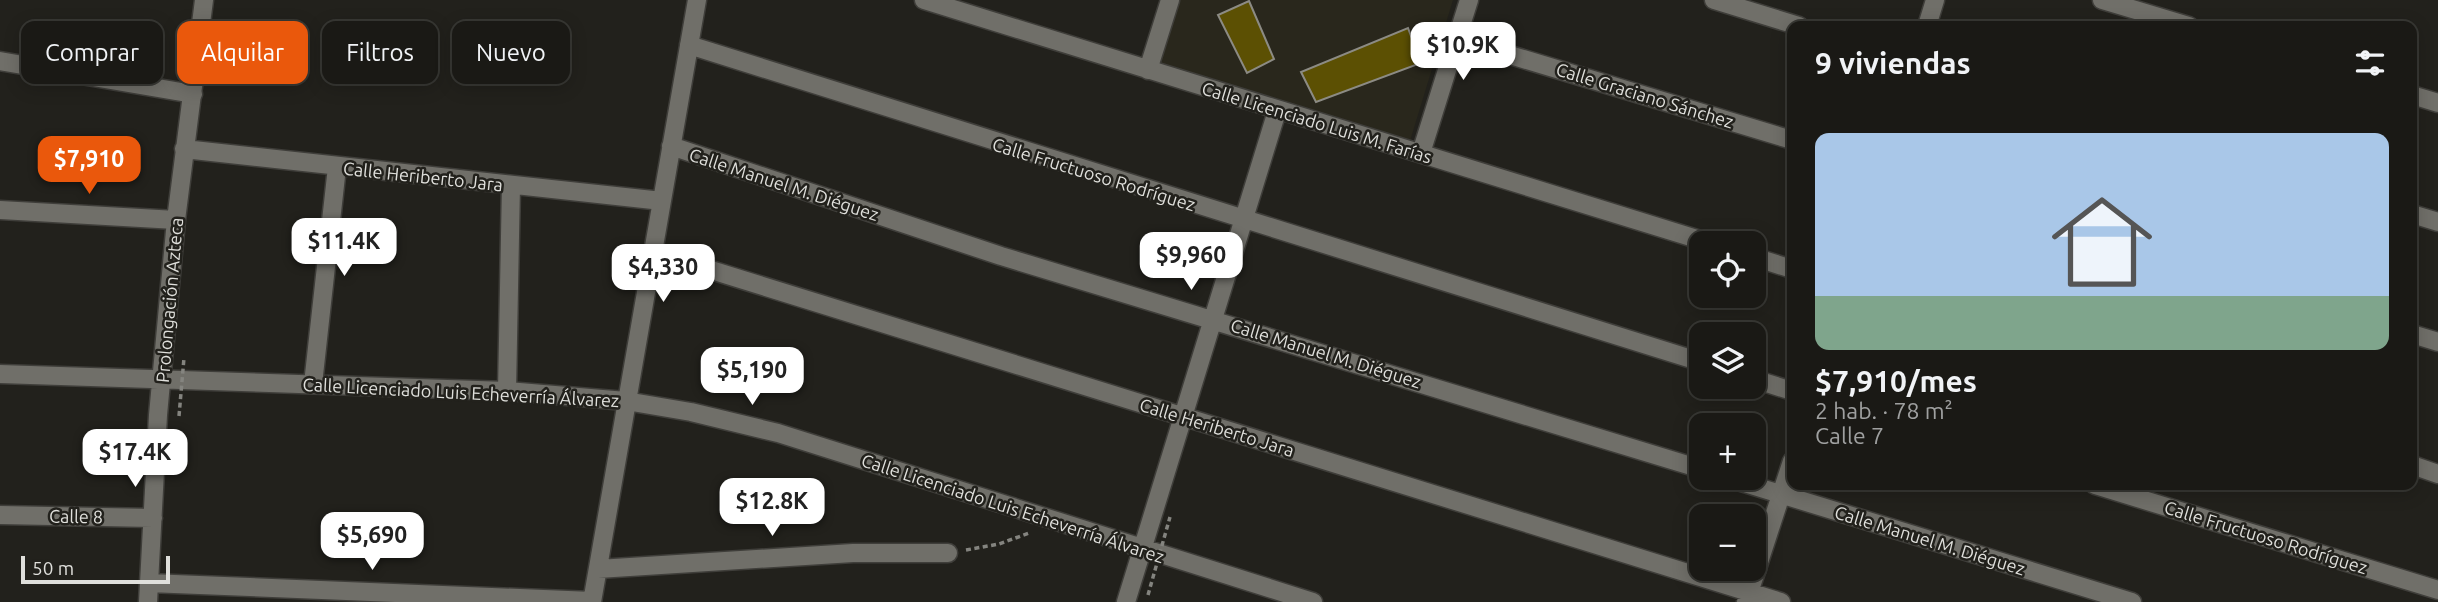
<!DOCTYPE html>
<html lang="es">
<meta charset="utf-8">
<style>
body{margin:0;font-family:Ubuntu,sans-serif;background:#23221e;color:#f1f3f6;height:100vh;display:flex;flex-direction:column;font-size:26px;white-space:nowrap}
*{box-sizing:border-box;margin:0}
p{font-size:23px;color:#9fa0a0}
.icon{flex:none;width:38px;height:38px;fill:none;stroke:currentColor;stroke-width:2;stroke-linecap:round;stroke-linejoin:round}
.map{position:relative;flex:1;overflow:hidden}
.side{position:absolute;left:1787px;top:21px;width:630px;height:469px;display:flex;flex-direction:column;background:#1a1915;border-radius:14px;box-shadow:0 4px 18px #0003,0 0 0 2px #383834}
.side>*{flex:none}
.guide{position:absolute;left:21px;top:21px;width:665px;height:63px;display:flex;gap:14px}
.controls{position:absolute;left:1689px;top:231px;display:grid;gap:14px}
.controls a{display:grid;place-items:center;width:77px;height:77px;border-radius:14px;background:#1a1915;box-shadow:0 4px 18px #0003,0 0 0 2px #383834;font-size:35px}
.scale{position:absolute;left:21px;bottom:18px;width:149px;box-sizing:border-box;padding-left:7px;border:4px solid #dfdfdb;border-top:0;font-size:19px;line-height:24px;white-space:nowrap;color:#dfdfdb;-webkit-text-stroke:5px #22211c;paint-order:stroke}
.price{position:absolute;translate:-50% -60px;padding:0 16px;border-radius:14px;background:#fff;color:#222;font-size:23px;line-height:46px;filter:drop-shadow(0 2px 4px #0008)}
.price::after{content:'';position:absolute;left:50%;top:42px;width:21px;height:16px;margin-left:-10px;background:inherit;clip-path:polygon(0 0,100% 0,50% 100%)}
.price.on{background:#ea580c;color:#fff}
ul{padding:0;list-style:none}
li{display:grid;align-content:center;gap:14px;height:371px;padding:0 28px}
li+li{border-top:2px solid #383834}
li span{display:grid;place-items:center;height:217px;border-radius:14px;color:#555}
li>.icon{margin-inline-start:auto}
span .icon{width:126px;height:126px;fill:#fffc;stroke-width:1}
li b{font-size:30px}
h2{display:flex;justify-content:space-between;align-items:center;height:84px;padding:0 28px;font-size:30px}
.pill{padding:0 24px;border-radius:14px;background:#1a1915;box-shadow:0 4px 18px #0003,0 0 0 2px #383834;font-size:24px;line-height:63px}
.pill.on{background:#ea580c;color:#fff}
.map>svg:first-child{display:block}
.built{fill:#29271c}
.building{fill:#5c5003;stroke:#8c8b84;stroke-width:2}
.lines{fill:none;stroke-linecap:round;stroke-linejoin:round}
.minor-casing{stroke:#3f3e3a;stroke-width:21}
.path{stroke:#84847f;stroke-width:3.5;stroke-dasharray:5 3.5;stroke-linecap:butt}
.minor{stroke:#706f69;stroke-width:18}
.path-bridge{stroke:#84847f;stroke-width:3.5;stroke-dasharray:5 3.5;stroke-linecap:butt}
.labels{text-anchor:middle;dominant-baseline:central;stroke-width:5;stroke-linejoin:round;paint-order:stroke}
.street-label{font-size:18px;fill:#dfdfdb;stroke:#22211c}
</style>
<div class="map">
<svg width="2438" height="602" viewBox="0 0 2438 602">
<rect width="100%" height="100%" fill="#22211c"/>
<path class="built" d="M 1180,0 L 1453,0 L 1410,141 L 1159,67 Z"/>
<path class="building" d="M 1249,1 L 1274,59 L 1247,73 L 1218,15 Z
M 1408,28 L 1421,63 L 1316,102 L 1301,72 Z"/>
<g class="lines">
<g class="minor-casing">
<path id="minor" d="M 924,0 L 1710,243
M 1714,0 L 1799,26
M 2102,0 L 2189,26
M 1927,26 L 1935,0
M 1457,39 L 1792,140
M 689,45 L 1701,362
M 0,61 L 193,94
M 1148,70 L 1170,0
M 2412,95 L 2438,103
M 671,146 L 1001,256 L 1701,469
M 184,149 L 662,201
M 1421,153 L 1469,0
M 0,210 L 176,220
M 2412,214 L 2438,222
M 653,252 L 1781,602
M 1754,257 L 1792,269
M 2412,334 L 2438,342
M 0,374 L 507,391 L 626,401 L 691,412 L 778,433 L 1313,602
M 1754,379 L 1792,391
M 313,384 L 337,167
M 507,391 L 511,185
M 2412,465 L 2438,474
M 1728,478 L 2132,602
M 2095,485 L 2438,590
M 0,515 L 153,518
M 598,569 L 853,553 L 948,553
M 149,583 L 592,601
M 148,602 L 158,415 L 176,220 L 204,0
M 592,602 L 697,0
M 1126,602 L 1277,111
M 1746,602 L 1792,461"/>
</g>
<path class="path" d="M 966,550 L 999,544 L 1029,533"/>
<use href="#minor" class="minor"/>
<path class="path-bridge" d="M 179,416 L 184,358
M 1148,595 L 1170,517"/>
</g>
<g class="labels">
<g class="street-label">
<text transform="translate(1645 95) rotate(17)">Calle Graciano Sánchez</text>
<text transform="translate(1317 122) rotate(17)">Calle Licenciado Luis M. Farías</text>
<text transform="translate(1094 174) rotate(17)">Calle Fructuoso Rodríguez</text>
<text transform="translate(423 176) rotate(6)">Calle Heriberto Jara</text>
<text transform="translate(784 184) rotate(18)">Calle Manuel M. Diéguez</text>
<text transform="translate(169 300) rotate(-85)">Prolongación Azteca</text>
<text transform="translate(1326 353) rotate(17)">Calle Manuel M. Diéguez</text>
<text transform="translate(461 392) rotate(3)">Calle Licenciado Luis Echeverría Álvarez</text>
<text transform="translate(1217 427) rotate(17)">Calle Heriberto Jara</text>
<text transform="translate(1013 508) rotate(18)">Calle Licenciado Luis Echeverría Álvarez</text>
<text transform="translate(76 516) rotate(1)">Calle 8</text>
<text transform="translate(2266 537) rotate(17)">Calle Fructuoso Rodríguez</text>
<text transform="translate(1930 540) rotate(17)">Calle Manuel M. Diéguez</text>
</g>
</g>
</svg>
<div class="controls">
<a><svg class="icon" aria-label="locate" viewBox="0 0 24 24"><circle cx="12" cy="12" r="6"/><path d="M12 2v4M12 18v4M2 12h4M18 12h4"/></svg></a>
<a><svg class="icon" aria-label="layers" viewBox="0 0 24 24"><path d="M12 4l9 5-9 5-9-5zM3 14l9 5 9-5"/></svg></a>
<a>+</a>
<a>−</a>
</div>
<div class="scale">50 m</div>
<b class="price" style="left:1463px;top:82px">$10.9K</b>
<b class="price on" style="left:89px;top:196px">$7,910</b>
<b class="price" style="left:344px;top:278px">$11.4K</b>
<b class="price" style="left:1191px;top:292px">$9,960</b>
<b class="price" style="left:663px;top:304px">$4,330</b>
<b class="price" style="left:752px;top:407px">$5,190</b>
<b class="price" style="left:135px;top:489px">$17.4K</b>
<b class="price" style="left:772px;top:538px">$12.8K</b>
<b class="price" style="left:372px;top:572px">$5,690</b>
<div class="guide">
<a class="pill">Comprar</a>
<a class="pill on">Alquilar</a>
<a class="pill">Filtros</a>
<a class="pill">Nuevo</a>
</div>
<section class="side">
<h2>9 viviendas<svg class="icon" aria-label="filters" viewBox="0 0 24 24"><path d="M4 7h16M4 17h16"/><circle cx="9" cy="7" r="2"/><circle cx="15" cy="17" r="2"/></svg></h2>
<ul>
<li><span style="background:linear-gradient(#a9c7e8 75%,#7fa58c 0)"><svg class="icon" aria-label="home" viewBox="0 0 24 24"><path d="M3 11l9-7 9 7M6 9v11h12V9"/></svg></span><div><b>$7,910/mes</b><p>2 hab. · 78 m²</p><p>Calle 7</p></div></li>
</ul>
</section>
</div>
